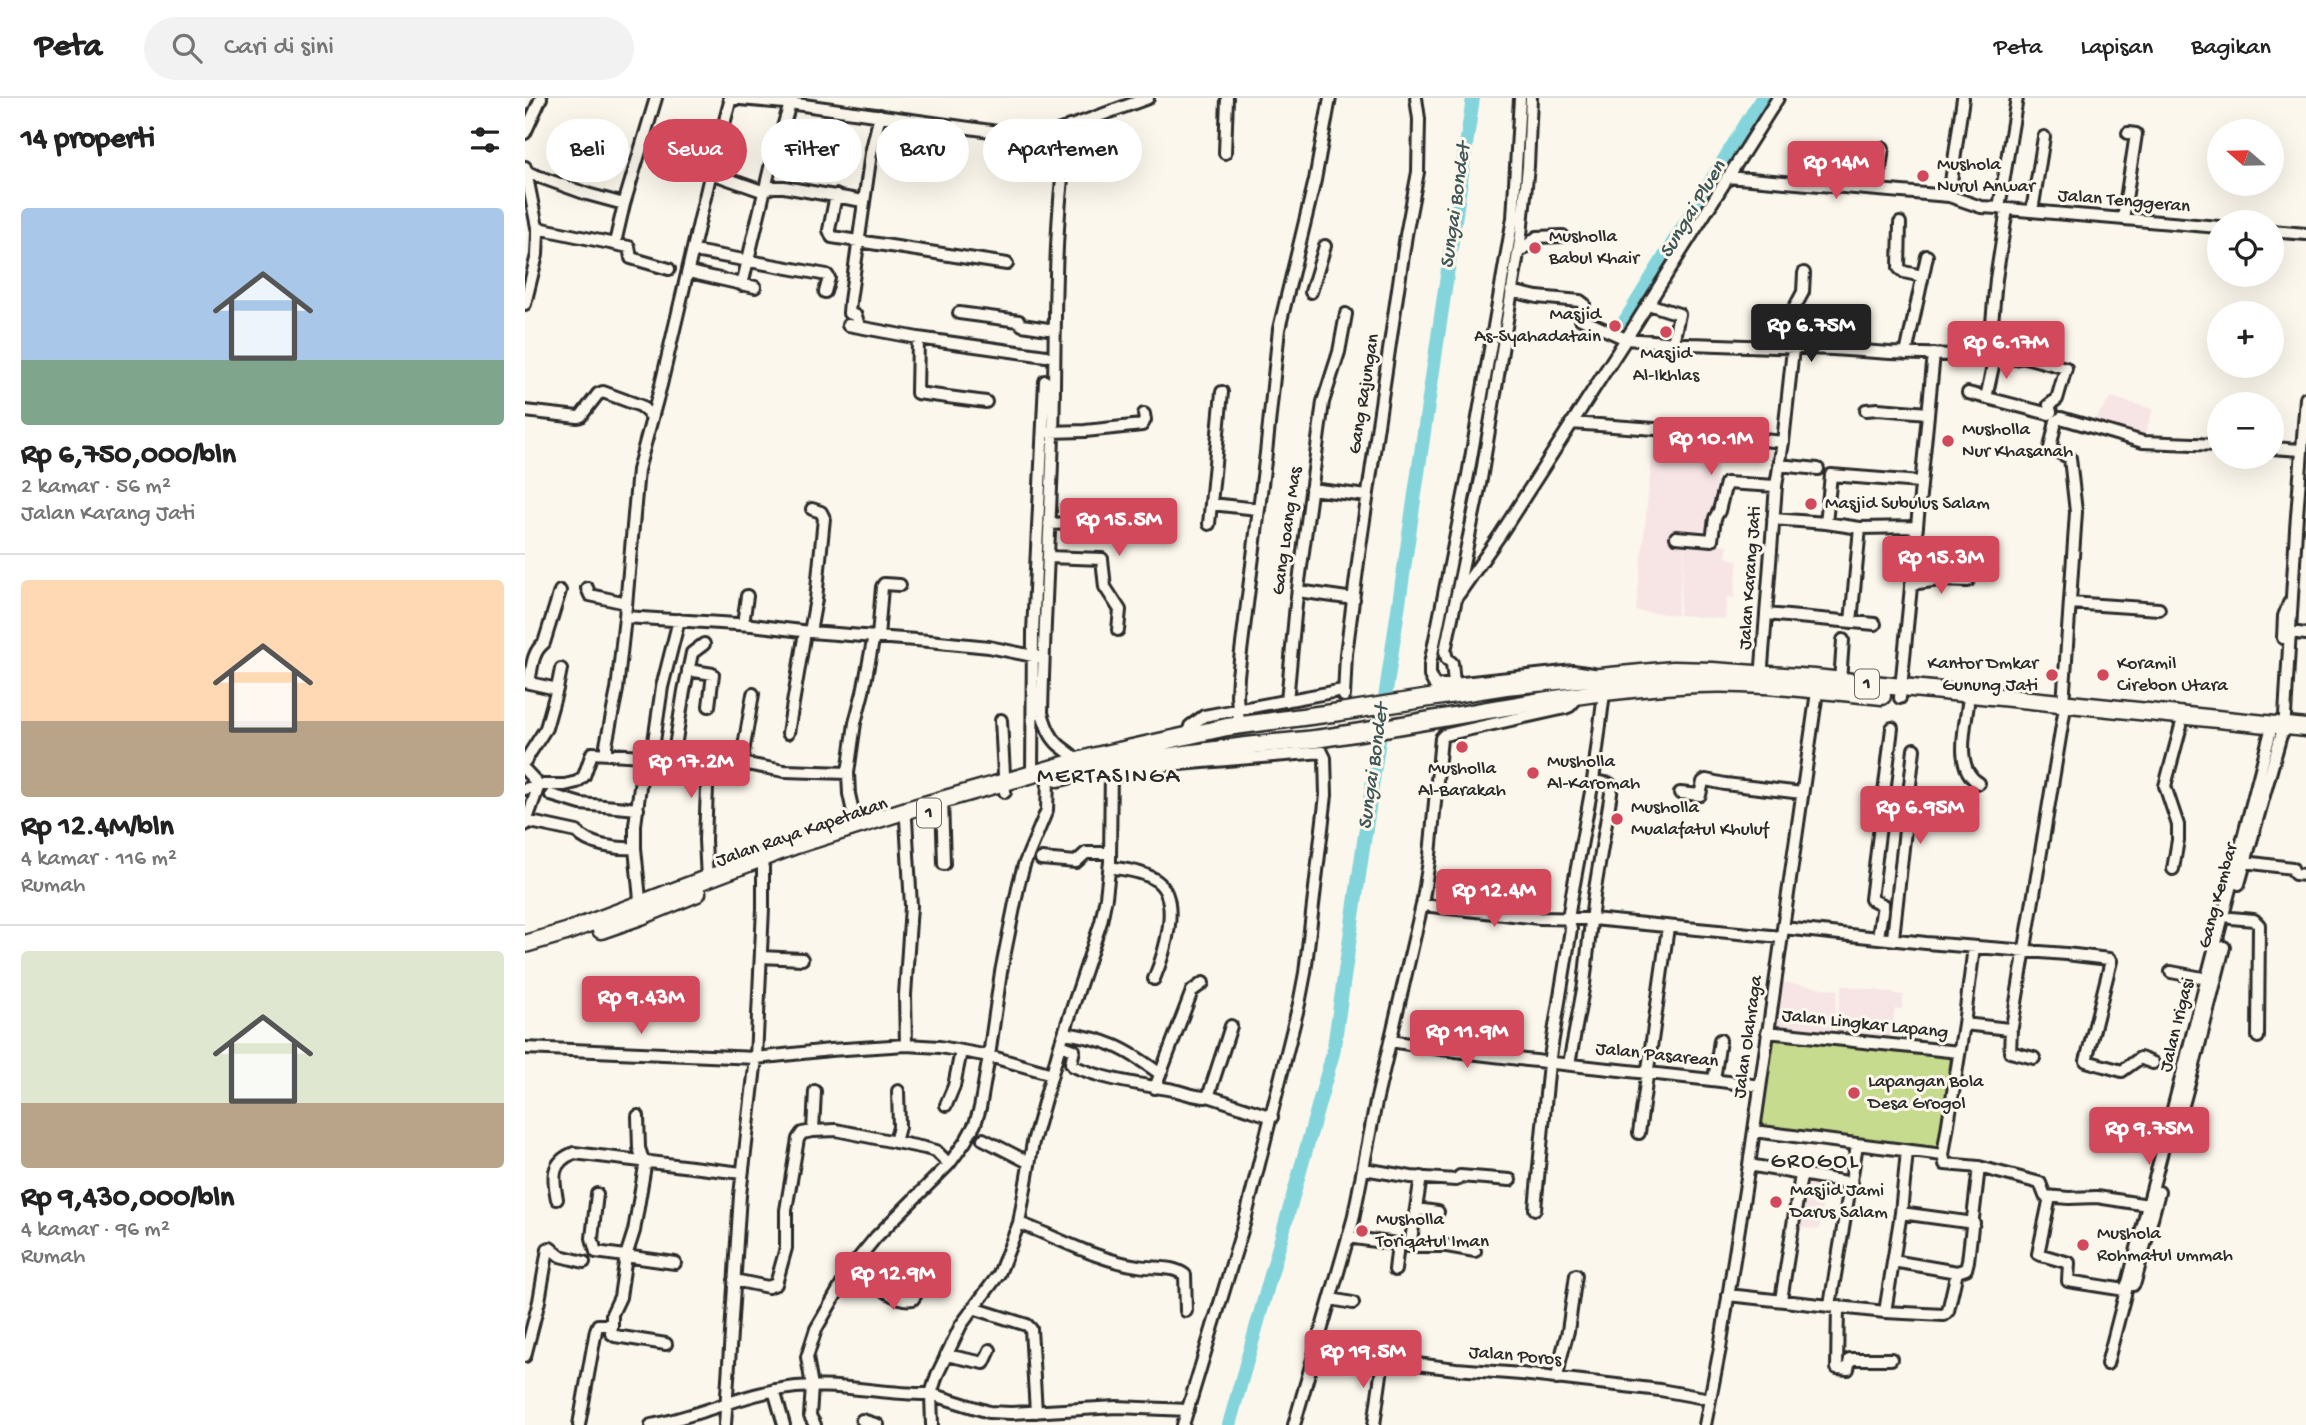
<!DOCTYPE html>
<html lang="id">
<meta charset="utf-8">
<style>
body{margin:0;font-family:"Gochi Hand",sans-serif;background:#f2f2f2;color:#222;height:100vh;display:flex;flex-direction:column;font-size:26px;white-space:nowrap}
*{box-sizing:border-box;margin:0}
p{font-size:23px;color:#767676}
.icon{flex:none;width:38px;height:38px;fill:none;stroke:currentColor;stroke-width:2;stroke-linecap:round;stroke-linejoin:round}
.map{position:relative;flex:1;overflow:hidden}
.panel{display:flex;flex-direction:column;background:#fff;width:525px}
.panel>*{flex:none}
.guide{position:absolute;left:21px;top:21px;width:665px;height:63px;display:flex;gap:14px}
.needle{width:46px;rotate:290deg}
.buttons{position:absolute;left:1682px;top:21px;display:grid;gap:14px}
.buttons a{display:grid;place-items:center;width:77px;height:77px;border-radius:50%;background:#fff;box-shadow:0 7px 28px #0002;font-size:35px}
.price{position:absolute;translate:-50% -60px;padding:0 16px;border-radius:7px;background:#d1495b;color:#fff;font-size:23px;line-height:46px;filter:drop-shadow(0 2px 4px #0008)}
.price::after{content:'';position:absolute;left:50%;top:42px;width:21px;height:16px;margin-left:-10px;background:inherit;clip-path:polygon(0 0,100% 0,50% 100%)}
.price.on{background:#222;color:#fff}
ul{padding:0;list-style:none}
li{display:grid;align-content:center;gap:14px;height:371px;padding:0 21px}
li+li{border-top:2px solid #e0e0e0}
li span{display:grid;place-items:center;height:217px;border-radius:7px;color:#555}
li>.icon{margin-inline-start:auto}
span .icon{width:126px;height:126px;fill:#fffc;stroke-width:1}
li b{font-size:30px}
h2{display:flex;justify-content:space-between;align-items:center;height:84px;padding:0 21px;font-size:30px}
.tag{padding:0 24px;border-radius:32px;background:#fff;box-shadow:0 7px 28px #0002;font-size:24px;line-height:63px}
.tag.on{background:#d1495b;color:#fff}
header{display:flex;align-items:center;gap:42px;box-sizing:border-box;height:98px;padding:0 35px;background:#fff;border-bottom:2px solid #e0e0e0}
header strong{font-size:33px}
nav{display:flex;gap:38px;margin-inline-start:auto;font-size:24px}
.search{width:490px;height:63px;background:#f2f2f2;display:flex;align-items:center;gap:18px;box-sizing:border-box;padding:0 24px;border-radius:38px;color:#767676;font-size:26px}
main{display:flex;flex:1;min-height:0}
.map>svg:first-child{display:block}
.built{fill:#f7e5e5}
.pitch{fill:#c7db8f;stroke:#79835d;stroke-width:2}
.lines{fill:none;stroke-linecap:round;stroke-linejoin:round}
.river{stroke:#84d5db;stroke-width:14}
.minor-casing{stroke:#2b2b2b;stroke-width:16}
.highway-casing{stroke:#2b2b2b;stroke-width:21}
.minor{stroke:#fbf7ec;stroke-width:10}
.highway{stroke:#fbf7ec;stroke-width:16}
.poi-dot{fill:#d1495b;stroke:#fbf7ec;stroke-width:2.5}
.labels{text-anchor:middle;dominant-baseline:central;stroke-width:6;stroke-linejoin:round;paint-order:stroke}
.shield{fill:#fbf7ec;stroke:#696865;stroke-width:2}
.shield-label{font-size:18px;font-weight:bold;fill:#2b2b2b}
.poi-label{font-size:19px;fill:#2b2b2b;stroke:#fbf7ec;text-anchor:start}
.street-label{font-size:19px;fill:#2b2b2b;stroke:#fbf7ec}
.water-label{font-size:21px;font-style:italic;fill:#415657;stroke:#fbf7ec}
.quarter-label{font-size:23px;letter-spacing:2px;fill:#2b2b2b;stroke:#fbf7ec}
</style>
<header>
<strong>Peta</strong>
<div class="search"><svg class="icon" aria-label="search" viewBox="0 0 24 24"><circle cx="10" cy="10" r="6"/><path d="M15 15l6 6"/></svg>Cari di sini</div>
<nav><a>Peta</a><a>Lapisan</a><a>Bagikan</a></nav>
</header>
<main>
<section class="panel">
<h2>14 properti<svg class="icon" aria-label="filters" viewBox="0 0 24 24"><path d="M4 7h16M4 17h16"/><circle cx="9" cy="7" r="2"/><circle cx="15" cy="17" r="2"/></svg></h2>
<ul>
<li><span style="background:linear-gradient(#a9c7e8 70%,#7fa58c 0)"><svg class="icon" aria-label="home" viewBox="0 0 24 24"><path d="M3 11l9-7 9 7M6 9v11h12V9"/></svg></span><div><b>Rp 6,750,000/bln</b><p>2 kamar · 56 m²</p><p>Jalan Karang Jati</p></div></li>
<li><span style="background:linear-gradient(#ffd9b3 65%,#b9a48a 0)"><svg class="icon" aria-label="home" viewBox="0 0 24 24"><path d="M3 11l9-7 9 7M6 9v11h12V9"/></svg></span><div><b>Rp 12.4M/bln</b><p>4 kamar · 116 m²</p><p>Rumah</p></div></li>
<li><span style="background:linear-gradient(#dfe7d0 70%,#b9a48a 0)"><svg class="icon" aria-label="home" viewBox="0 0 24 24"><path d="M3 11l9-7 9 7M6 9v11h12V9"/></svg></span><div><b>Rp 9,430,000/bln</b><p>4 kamar · 96 m²</p><p>Rumah</p></div></li>
</ul>
</section>
<div class="map">
<svg width="1781" height="1327" viewBox="0 0 1781 1327">
<rect width="100%" height="100%" fill="#fbf7ec"/>
<filter id="ink" filterUnits="userSpaceOnUse"><feTurbulence type="fractalNoise" baseFrequency=".0143" numOctaves="2"/><feDisplacementMap in="SourceGraphic" scale="14" xChannelSelector="R" yChannelSelector="G"/><feConvolveMatrix kernelMatrix="1 2 1 2 8 2 1 2 1" color-interpolation-filters="sRGB"/></filter>
<g filter="url(#ink)">
<path class="built" d="M 1586,299 L 1628,311 L 1618,342 L 1566,327 Z
M 1130,332 L 1196,338 L 1185,445 L 1203,447 L 1201,460 L 1213,462 L 1209,500 L 1202,499 L 1200,521 L 1154,517 L 1160,446 L 1152,517 L 1111,513 Z
M 1255,884 L 1313,892 L 1306,938 L 1248,930 Z
M 1317,887 L 1379,897 L 1377,911 L 1370,911 L 1364,946 L 1309,938 Z
M 1280,1079 L 1301,1083 L 1294,1132 L 1272,1128 Z"/>
<path class="pitch" d="M 1244,936 L 1426,959 L 1414,1054 L 1232,1031 Z"/>
<g class="lines">
<path class="river" d="M 1100,223 L 1237,0
M 704,1327 L 808,955 L 948,0"/>
<g class="minor-casing">
<path id="minor" d="M 204,0 L 271,6 L 502,38 L 527,35 L 623,0
M 995,0 L 988,120 L 943,377 L 905,566 L 905,578 L 910,588 L 1048,573 L 1068,576
M 1438,0 L 1424,98 L 1456,109 L 1474,110
M 544,28 C 527,130 531,234 528,337 C 525,430 519,522 517,615 C 521,627 524,638 534,647 C 542,654 550,657 555,668
M 0,35 L 16,0
M 527,35 L 532,40 L 531,71
M 700,55 L 702,0
M 1,74 L 62,96 L 99,106 L 131,0
M 186,75 L 237,93 L 248,89 L 259,89 L 338,103
M 1202,79 L 1424,98
M 1352,91 L 1358,50
M 311,97 L 304,132 L 307,139 L 482,166
M 1479,111 L 1474,110 L 1492,0
M 1507,113 L 1519,39
M 1598,121 L 1611,36 L 1603,35
M 1375,125 L 1374,170 L 1379,174 L 1397,178
M 13,130 L 104,149 L 106,160 L 144,171
M 1746,133 L 1781,136
M 90,145 L 99,106
M 169,153 L 302,177 L 304,180 L 300,194
M 993,155 L 1012,139 L 1038,138
M 164,174 L 230,189
M 217,187 L 249,53 L 255,39 L 265,6
M 986,193 L 1012,199 L 1055,203 L 1059,206 L 1056,221 L 1101,241 L 1166,246 L 1308,251 L 1365,255 L 1464,258 L 1488,261 L 1500,259 L 1541,270 L 1532,301 L 1524,307 L 1526,314 L 1524,316 L 1443,295
M 786,194 L 800,148
M 0,206 L 12,157 L 13,134 L 0,69
M 1123,206 L 1154,216 L 1148,245
M 434,215 L 494,223 L 497,227 L 523,231
M 323,227 L 393,240 L 521,258
M 334,228 L 331,218 L 324,215 L 325,203 L 346,55 L 355,17
M 393,240 L 392,295 L 461,304
M 1260,249 L 1263,222 L 1278,194 L 1279,175
M 1381,256 L 1402,158
M 1464,258 L 1471,181 L 1482,111 L 1694,129
M 1461,300 L 1470,259
M 1341,312 L 1353,311 L 1403,315
M 0,313 L 53,319 L 56,318 L 73,296 L 78,294 L 116,308 L 126,318
M 1046,325 L 1130,331 L 1258,344
M 524,334 L 560,333 L 617,327 L 620,322 L 619,316
M 1746,350 L 1777,352
M 1254,367 L 1293,371
M 786,391 L 842,398
M 686,406 L 733,411
M 1248,421 L 1301,425 L 1335,430 L 1391,429
M 1301,425 L 1306,377 L 1395,384
M 524,426 L 620,422
M 684,426 L 697,294
M 1151,439 L 1187,442 L 1190,420 L 1194,413 L 1201,385 L 1251,388
M 523,459 L 577,461 L 580,489 L 595,512 L 593,532
M 1386,486 L 1414,482 L 1443,483
M 62,490 L 65,497 L 101,505
M 773,493 L 829,501
M 934,496 L 975,437 L 1101,241 L 1253,0
M 1545,505 L 1634,511
M 1241,516 L 1350,526
M 100,519 L 113,372 L 136,287 L 185,78 L 206,0
M 1326,524 L 1335,430
M 218,526 L 222,498
M 285,534 L 291,501 L 299,420 L 296,414 L 287,411
M 1765,534 L 1781,536
M 353,539 L 357,489 L 359,486 L 375,487
M 1758,540 L 1759,518 L 1764,505
M 163,572 L 188,576 L 184,608
M 1236,581 L 1251,388 L 1258,344 L 1268,251
M 1315,583 L 1318,542
M 0,584 L 32,591 L 21,630 L 0,663
M 4,585 C 7,570 7,554 19,545 L 35,493
M 929,585 L 927,565 L 922,561 L 920,553 L 956,381 L 996,137 L 1003,68 L 1006,0
M 32,591 L 36,571
M 819,598 L 821,556 L 835,449 L 881,137 L 893,74 L 894,21 L 891,0
M 1375,600 L 1409,256
M 762,603 L 771,506 L 793,342 L 798,304 L 814,254 L 821,216
M 1443,606 C 1440,630 1429,671 1454,685
M 1538,606 L 1551,414 L 1545,360 L 1525,350 L 1531,323 L 1536,320 L 1618,344 L 1694,347
M 476,622 L 480,694
M 714,627 L 712,597 L 713,578 L 741,355 L 754,231 L 790,82 L 805,0
M 1759,634 L 1771,431 L 1781,300
M 263,635 L 280,534
M 664,637 L 665,628 L 679,618 L 818,592
M 81,656 L 81,647 L 92,592 L 100,519 L 227,527 L 285,534 L 404,543 L 464,549 L 513,559
M 127,657 L 137,589 L 154,522
M 119,658 L 211,664 L 259,673 L 323,675
M 148,661 L 159,593 L 167,555 L 179,546
M 216,666 L 228,596
M 0,672 L 14,687 L 0,727
M 507,677 L 508,534 L 520,283
M 586,679 L 643,667 L 797,654 L 800,660 L 801,697 L 780,875 L 774,906 L 719,1126 L 658,1327
M 0,691 L 14,687 L 40,687 L 52,684 L 59,678 L 67,655 L 119,658 L 110,727 L 110,750 L 116,812
M 1155,695 L 1175,697 L 1178,684 L 1181,682 L 1200,686 L 1277,695
M 26,697 L 56,706 L 113,711
M 417,701 L 419,766
M 1,723 L 52,734 C 64,748 93,751 110,750
M 331,728 L 324,696 L 323,675 L 330,625 L 338,594 L 349,538
M 516,761 L 551,764 L 561,755 L 585,755
M 1720,764 L 1767,770 L 1770,776 L 1781,777
M 585,769 C 600,772 619,773 632,783 C 657,802 639,857 629,881
M 1648,771 L 1653,742 L 1653,727 L 1640,688 L 1656,628
M 182,781 L 180,742 L 183,663
M 1714,786 L 1756,637
M 897,807 L 1014,820 L 1067,821 L 1256,839
M 1706,820 L 1729,822 L 1734,827 L 1733,939
M 1258,830 L 1401,845 L 1541,856 L 1584,861 L 1586,863 L 1561,963 L 1597,973 L 1615,960 L 1628,965
M 1353,839 L 1358,807 L 1346,801 L 1367,630
M 1368,840 L 1389,651
M 236,859 L 277,861
M 1646,874 L 1683,881
M 1439,926 L 1449,849
M 1486,931 L 1485,954 L 1509,960
M 1242,934 L 1434,954
M 539,935 C 582,941 600,950 634,975
M 866,943 C 988,964 1112,972 1235,988
M 381,947 L 380,897 L 386,808 L 381,721
M 535,947 L 549,952 L 546,965 L 548,968 C 577,981 612,986 643,991 C 656,993 668,999 681,999 L 684,996 L 706,928
M 0,950 L 231,960 L 305,952 L 381,947 L 415,949 L 464,958 L 476,874 L 494,785 L 499,767 L 522,712 L 523,683
M 1662,965 L 1669,967 L 1699,849
M 1044,966 L 1059,886 L 1069,797 L 1087,689 L 1085,686 L 1068,683
M 1189,982 L 1195,942
M 630,990 L 667,893 L 678,885
M 290,993 L 288,1033 L 311,1032 L 400,1050 L 411,1053 L 424,1066
M 683,998 L 747,1019
M 421,1007 L 429,988 L 436,953
M 1655,1018 L 1669,967
M 1229,1033 L 1418,1057 L 1439,926 L 1484,931 L 1487,929 L 1539,615
M 1114,1035 L 1143,829
M 458,1041 L 503,1064
M 370,1044 L 374,1029 L 373,993
M 1418,1057 L 1420,1066 L 1454,1069 L 1515,1085 L 1520,1098 L 1544,1100 L 1572,1099 L 1623,1107
M 1224,1067 L 1327,1085
M 839,1071 L 886,1079 L 931,1082 L 935,1078 L 985,1082
M 72,1096 L 67,1140 L 71,1154 L 150,1165
M 1525,1099 L 1513,1156 L 1544,1165 L 1543,1183 L 1600,1192
M 32,1101 C 28,1081 25,1064 49,1055 L 217,1075
M 891,1111 L 913,1114
M 1010,1111 L 1024,965 L 1046,831 L 1043,821 L 1046,802 L 1068,683 L 1079,595
M 1376,1115 L 1449,1125
M 494,1125 C 534,1140 571,1162 613,1168 C 629,1171 647,1167 660,1177 L 661,1213
M 823,1139 L 885,1148 L 922,1148 L 950,1153
M 885,1148 L 896,1079
M 1368,1163 L 1432,1174
M 328,1167 C 343,1179 367,1205 388,1201 L 398,1185
M 870,1172 L 873,1146
M 209,1182 L 243,1189 L 251,1186 L 261,1150 L 261,1112 L 273,1041 L 277,1035 L 288,1033
M 1602,1186 L 1608,1187 L 1610,1184 L 1634,1094
M 1203,1197 L 1360,1214 L 1419,1217 L 1423,1213 L 1432,1174 L 1441,1171 L 1443,1163 L 1454,1069
M 806,1201 L 828,1205
M 1256,1202 L 1276,1077
M 1305,1207 L 1332,1047
M 1313,1208 L 1312,1270 L 1323,1271 L 1325,1261 L 1366,1261
M 448,1210 L 502,1227 L 506,1231 L 511,1314
M 1360,1214 L 1376,1115 L 1382,1053
M 87,1227 L 86,1235 L 90,1238 L 141,1246
M 792,1248 L 844,1260 L 931,1271 L 996,1276 L 1135,1292 L 1185,1301
M 421,1257 L 459,1265 L 465,1252
M 0,1258 L 14,1203 L 23,1151 L 25,1150 L 35,1158 L 59,1164
M 1582,1266 L 1745,636
M 1032,1281 L 1035,1263 L 1043,1233 L 1051,1177
M 249,1292 L 259,1327
M 337,1322 L 353,1327
M 54,1327 L 71,1232 L 73,1227 L 87,1227 L 87,1216 L 95,1199 L 101,1158 L 109,1133 L 120,1068 L 114,1050 L 113,1018
M 126,1327 C 176,1318 221,1294 271,1289 C 316,1285 361,1297 406,1296 L 412,1277 L 436,1227 L 474,1176 L 494,1125 L 508,1044 L 535,947 L 576,824 L 581,799 L 585,764 L 586,667
M 200,1327 L 215,1097 L 231,960 L 238,810 L 238,770 L 236,761
M 290,1327 L 285,1318 L 287,1288 L 282,1259 L 291,1231 L 328,1167 L 351,1139 L 424,1066 L 440,1044 L 450,1026 L 455,1010 L 464,958 L 527,976
M 407,1327 L 406,1296 L 464,1314 L 486,1315 L 592,1309 L 663,1312
M 769,1327 L 828,1122 L 851,1004 L 897,807 L 905,757 L 916,640 L 919,637 L 1040,610 L 1045,608 L 1054,598
M 849,1327 L 858,1262
M 1180,1327 L 1195,1250 L 1224,1067 L 1293,587"/>
</g>
<g class="highway-casing">
<path id="highway" d="M 533,680 C 595,664 659,656 721,648 C 744,645 767,644 790,641 C 917,623 1043,592 1172,586 C 1234,583 1296,593 1357,598
M 76,832 L 116,818 L 172,795
M 0,846 L 41,834 L 271,747 L 385,711 L 571,658 L 702,629 L 815,614 L 981,588 L 1148,572 L 1187,573 L 1289,580 L 1781,630"/>
</g>
<use href="#minor" class="minor"/>
<use href="#highway" class="highway"/>
</g>
</g>
<g class="poi-dot">
<circle cx="1398" cy="78" r="7"/>
<circle cx="1010" cy="150" r="7"/>
<circle cx="1090" cy="228" r="7"/>
<circle cx="1141" cy="234" r="7"/>
<circle cx="1423" cy="343" r="7"/>
<circle cx="1286" cy="406" r="7"/>
<circle cx="1527" cy="577" r="7"/>
<circle cx="1578" cy="577" r="7"/>
<circle cx="937" cy="649" r="7"/>
<circle cx="1008" cy="675" r="7"/>
<circle cx="1092" cy="721" r="7"/>
<circle cx="1329" cy="995" r="7"/>
<circle cx="1251" cy="1104" r="7"/>
<circle cx="837" cy="1133" r="7"/>
<circle cx="1558" cy="1147" r="7"/>
</g>
<g class="labels">
<g class="shield">
<rect x="1330" y="571.5" width="24" height="29" rx="5"/>
<rect x="392" y="700.5" width="24" height="29" rx="5"/>
</g>
<g class="shield-label">
<text x="1342" y="586">1</text>
<text x="404" y="715">1</text>
</g>
<g class="poi-label">
<text x="1412" y="67">Mushola<tspan x="1412" dy="22">Nurul Anwar</tspan></text>
<text x="1024" y="139">Musholla<tspan x="1024" dy="22">Babul Khair</tspan></text>
<text x="1076" y="217" text-anchor="end">Masjid<tspan x="1076" dy="22">As-Syahadatain</tspan></text>
<text x="1141" y="256" text-anchor="middle">Masjid<tspan x="1141" dy="22">Al-Ikhlas</tspan></text>
<text x="1437" y="332">Musholla<tspan x="1437" dy="22">Nur Khasanah</tspan></text>
<text x="1300" y="406">Masjid Subulus Salam</text>
<text x="1513" y="566" text-anchor="end">Kantor Dmkar<tspan x="1513" dy="22">Gunung Jati</tspan></text>
<text x="1592" y="566">Koramil<tspan x="1592" dy="22">Cirebon Utara</tspan></text>
<text x="1022" y="664">Musholla<tspan x="1022" dy="22">Al-Karomah</tspan></text>
<text x="937" y="671" text-anchor="middle">Musholla<tspan x="937" dy="22">Al-Barakah</tspan></text>
<text x="1106" y="710">Musholla<tspan x="1106" dy="22">Mualafatul Khuluf</tspan></text>
<text x="1343" y="984">Lapangan Bola<tspan x="1343" dy="22">Desa Grogol</tspan></text>
<text x="1265" y="1093">Masjid Jami<tspan x="1265" dy="22">Darus Salam</tspan></text>
<text x="851" y="1122">Musholla<tspan x="851" dy="22">Toriqatul Iman</tspan></text>
<text x="1572" y="1136">Mushola<tspan x="1572" dy="22">Rohmatul ummah</tspan></text>
</g>
<g class="street-label">
<text transform="translate(1599 104) rotate(5)">Jalan Tenggeran</text>
<text transform="translate(840 296) rotate(-81)">Gang Rajungan</text>
<text transform="translate(763 433) rotate(-82)">Gang Loang Mas</text>
<text transform="translate(1226 480) rotate(-86)">Jalan Karang Jati</text>
<text transform="translate(277 735) rotate(-19)">Jalan Raya Kapetakan</text>
<text transform="translate(1694 798) rotate(-75)">Gang Kembar</text>
<text transform="translate(1340 927) rotate(6)">Jalan Lingkar Lapang</text>
<text transform="translate(1653 927) rotate(-76)">Jalan Irigasi</text>
<text transform="translate(1224 939) rotate(-82)">Jalan Olahraga</text>
<text transform="translate(1132 958) rotate(6)">Jalan Pasarean</text>
<text transform="translate(990 1259) rotate(5)">Jalan Poros</text>
</g>
<g class="water-label">
<text transform="translate(932 108) rotate(-82)">Sungai Bondet</text>
<text transform="translate(1169 112) rotate(-59)">Sungai Pluen</text>
<text transform="translate(850 669) rotate(-82)">Sungai Bondet</text>
</g>
<g class="quarter-label">
<text x="584" y="679">MERTASINGA</text>
<text x="1290" y="1064">GROGOL</text>
</g>
</g>
</svg>
<div class="buttons">
<a><svg class="needle" viewBox="-14 -14 28 28"><path d="M0-13l5 13h-10z" fill="#e53935"/><path d="M0 13l5-13h-10z" fill="#767676"/></svg></a>
<a><svg class="icon" aria-label="locate" viewBox="0 0 24 24"><circle cx="12" cy="12" r="6"/><path d="M12 2v4M12 18v4M2 12h4M18 12h4"/></svg></a>
<a>+</a>
<a>−</a>
</div>
<b class="price" style="left:1311px;top:103px">Rp 14M</b>
<b class="price on" style="left:1286px;top:266px">Rp 6.75M</b>
<b class="price" style="left:1481px;top:283px">Rp 6.17M</b>
<b class="price" style="left:1186px;top:379px">Rp 10.1M</b>
<b class="price" style="left:594px;top:460px">Rp 15.5M</b>
<b class="price" style="left:1416px;top:498px">Rp 15.3M</b>
<b class="price" style="left:166px;top:702px">Rp 17.2M</b>
<b class="price" style="left:1395px;top:748px">Rp 6.95M</b>
<b class="price" style="left:969px;top:831px">Rp 12.4M</b>
<b class="price" style="left:116px;top:938px">Rp 9.43M</b>
<b class="price" style="left:942px;top:972px">Rp 11.9M</b>
<b class="price" style="left:1624px;top:1069px">Rp 9.75M</b>
<b class="price" style="left:368px;top:1214px">Rp 12.9M</b>
<b class="price" style="left:838px;top:1292px">Rp 19.5M</b>
<div class="guide">
<a class="tag">Beli</a>
<a class="tag on">Sewa</a>
<a class="tag">Filter</a>
<a class="tag">Baru</a>
<a class="tag">Apartemen</a>
</div>
</div>
</main>
